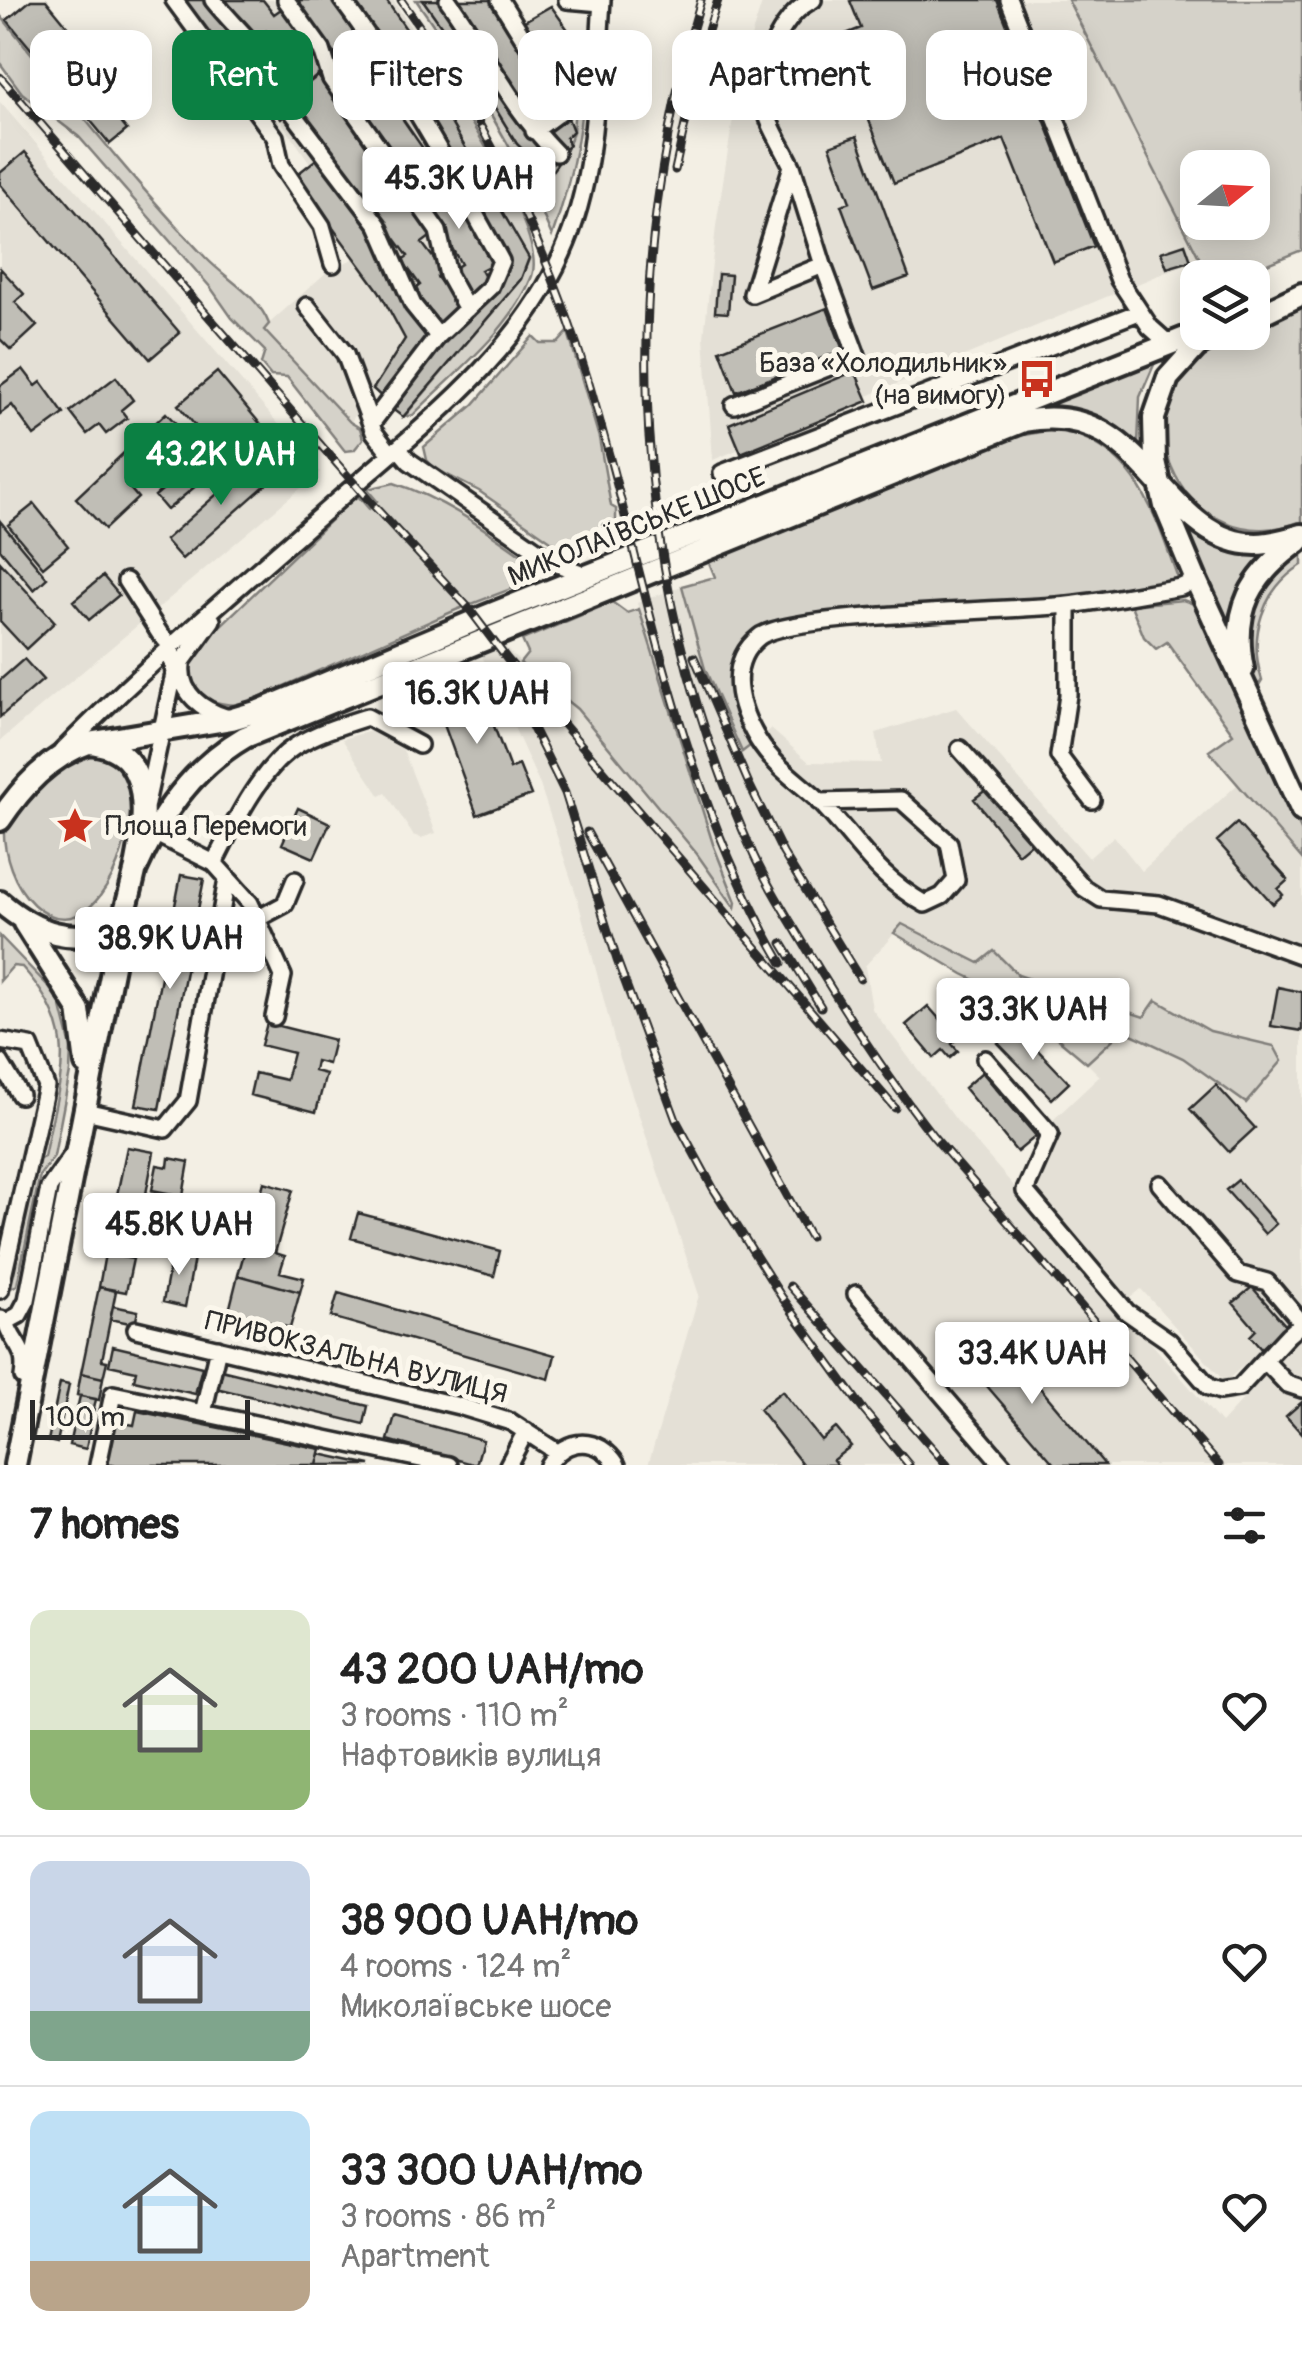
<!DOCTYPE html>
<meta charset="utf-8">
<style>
body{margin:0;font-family:Pangolin,sans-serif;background:#f6f6f6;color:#222;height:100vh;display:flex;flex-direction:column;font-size:38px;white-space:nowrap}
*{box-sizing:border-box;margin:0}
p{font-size:32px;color:#767676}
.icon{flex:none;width:55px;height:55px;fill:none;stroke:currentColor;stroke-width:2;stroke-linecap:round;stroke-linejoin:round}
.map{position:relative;height:1465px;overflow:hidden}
.side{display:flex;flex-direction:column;background:#fff;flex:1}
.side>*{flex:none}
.banner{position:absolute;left:30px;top:30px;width:1242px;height:90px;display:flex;gap:20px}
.needle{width:65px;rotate:72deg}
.fabs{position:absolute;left:1180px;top:150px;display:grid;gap:20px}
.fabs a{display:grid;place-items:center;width:90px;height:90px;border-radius:20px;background:#fff;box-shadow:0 5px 25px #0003;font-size:50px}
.scale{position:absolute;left:30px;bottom:25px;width:220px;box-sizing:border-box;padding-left:10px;border:5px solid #2b2b2b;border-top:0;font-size:28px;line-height:35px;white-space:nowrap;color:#2b2b2b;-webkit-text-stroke:8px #fbf7ec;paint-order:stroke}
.price{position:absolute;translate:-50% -85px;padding:0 22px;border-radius:10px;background:#fff;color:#222;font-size:32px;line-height:65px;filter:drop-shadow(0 2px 5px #0008)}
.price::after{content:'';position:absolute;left:50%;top:60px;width:30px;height:22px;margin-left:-15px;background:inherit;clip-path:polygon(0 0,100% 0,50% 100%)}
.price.active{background:#0b8043;color:#fff}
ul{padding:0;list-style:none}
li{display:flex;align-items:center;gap:30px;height:250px;padding:0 30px}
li+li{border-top:2px solid #e0e0e0}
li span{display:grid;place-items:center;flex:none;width:280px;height:200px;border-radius:20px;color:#555}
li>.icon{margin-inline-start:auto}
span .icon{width:120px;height:120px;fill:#fffc;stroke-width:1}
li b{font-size:42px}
h2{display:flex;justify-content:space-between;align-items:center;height:120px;padding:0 30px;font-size:42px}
.tag{padding:0 35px;border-radius:20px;background:#fff;box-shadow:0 5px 25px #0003;font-size:35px;line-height:90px}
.tag.active{background:#0b8043;color:#fff}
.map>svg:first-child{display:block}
.built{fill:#e4e0d6}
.green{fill:#d5d2c9;stroke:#807e7a;stroke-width:2.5;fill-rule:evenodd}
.building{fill:#c0beb6;stroke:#2b2b2b;stroke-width:2.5}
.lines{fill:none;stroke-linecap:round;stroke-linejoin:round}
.minor-casing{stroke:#2b2b2b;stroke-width:22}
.major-casing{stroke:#2b2b2b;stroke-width:28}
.minor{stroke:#fbf7ec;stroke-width:15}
.major{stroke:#fbf7ec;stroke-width:20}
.rail-casing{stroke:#2b2b2b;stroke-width:9}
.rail{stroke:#fbf7ec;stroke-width:5;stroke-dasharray:15;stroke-linecap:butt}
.labels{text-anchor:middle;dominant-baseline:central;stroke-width:10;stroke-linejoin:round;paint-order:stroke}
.poi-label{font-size:28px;fill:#2b2b2b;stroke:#fbf7ec;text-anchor:end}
.street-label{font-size:28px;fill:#2b2b2b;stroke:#fbf7ec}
</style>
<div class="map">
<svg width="1302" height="1465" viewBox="0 0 1302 1465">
<rect width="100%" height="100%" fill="#f3efe4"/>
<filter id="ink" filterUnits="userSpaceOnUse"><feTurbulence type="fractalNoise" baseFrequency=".01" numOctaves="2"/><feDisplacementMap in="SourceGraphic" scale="20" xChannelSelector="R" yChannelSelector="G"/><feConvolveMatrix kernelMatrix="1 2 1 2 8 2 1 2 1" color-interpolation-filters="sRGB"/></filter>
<g filter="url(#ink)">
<path class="built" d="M 185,0 L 393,0 L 422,45 L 425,78 L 529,258 L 521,279 L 403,417 L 373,390 L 350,423 L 263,329 L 329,270 L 355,258 L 295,176 L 310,163 L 259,89 L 252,93 Z
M 763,0 L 1068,0 L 1200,258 L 713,460 L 704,337 L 716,226 L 741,68 Z
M 0,102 L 320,472 L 0,741 Z
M 682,586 L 705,669 L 742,752 L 771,729 L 809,762 L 881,763 L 876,733 L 956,708 L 1089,858 L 1114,836 L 1142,871 L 1237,785 L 1302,860 L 1302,1314 L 1225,1382 L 1141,1289 L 1124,1303 L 1032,1185 L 1045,1155 L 1062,1133 L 1053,1120 L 1100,1076 L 1087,1063 L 1123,1030 L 1183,1058 L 1246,1102 L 1274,1046 L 1210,1031 L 1157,1001 L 1145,1017 L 1018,975 L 994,951 L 979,963 L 903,924 L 865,966 L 872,1009 L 957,1121 L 1221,1423 L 1278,1361 L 1281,1351 L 1302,1332 L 1302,1465 L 648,1465 L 699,1295 L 615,1043 L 577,897 L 540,785 L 482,656 L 505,647 L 529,672 L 577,709 L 697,854 L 734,907 L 736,901 L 713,844 L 637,603 Z
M 371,731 L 403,750 L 436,833 L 421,838 L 413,835 L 386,793 L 380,796 L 342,739 Z"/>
<path class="green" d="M 416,0 L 423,0 L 469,65 L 517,144 L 548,174 L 569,145 L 573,131 L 580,45 C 591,102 571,182 552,236 C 517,151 469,75 416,0 Z
M 1068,0 L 1302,0 L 1302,250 L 1234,277 L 1209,277 ZM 1198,168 L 1252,168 L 1252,222 L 1198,222 Z
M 0,15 C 67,97 133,181 206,258 C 227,280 258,295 269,324 L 264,330 L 350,422 L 360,428 L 363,439 L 354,450 L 345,451 L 287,377 L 271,376 L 261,364 L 265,351 L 232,318 L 211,288 L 79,137 L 22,93 L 0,63 Z
M 422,45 C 448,86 548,231 532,276 C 511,331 453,374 413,415 L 404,417 L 521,279 L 529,259 L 425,78 Z
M 1302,308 L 1302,521 C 1189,566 1109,414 1210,348 C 1224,339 1235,333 1252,332 L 1253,327 Z
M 568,332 L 599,438 L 611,506 L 616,509 L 616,531 L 594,554 L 574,547 L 558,546 L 479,491 L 434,468 L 427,460 L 424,447 L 473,405 L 533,336 L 540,343 L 558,343 Z
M 1156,360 L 1140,397 L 1138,445 C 1109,419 1077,411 1040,406 Z
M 1057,429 C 1138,447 1154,513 1179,581 L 1125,593 L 793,624 C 718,620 724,698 750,746 L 742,752 L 705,669 L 682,586 L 715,577 L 708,560 L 1002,439 Z
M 394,483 C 444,499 486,530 529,560 L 536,566 L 534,580 L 456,610 L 241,705 C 206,705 176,690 194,651 L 357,495 L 369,509 L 377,501 L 367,489 Z
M 1186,529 C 1207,547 1231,554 1259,554 L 1262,560 L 1244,582 L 1230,621 L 1226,622 Z
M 1302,553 L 1302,565 C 1262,589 1248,637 1262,680 L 1259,685 C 1247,673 1247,656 1249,639 C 1253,601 1268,574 1302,553 Z
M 1183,600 L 1194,604 L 1200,613 L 1302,832 L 1302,859 L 1209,751 L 1233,734 L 1167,642 L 1156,649 L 1144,637 L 1131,605 Z
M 612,602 L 627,613 L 639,609 L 713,844 L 736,902 L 735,908 L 697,854 L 577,709 L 520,663 L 528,653 L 522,640 Z
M 92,753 L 117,759 L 135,788 C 128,826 124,864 100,896 C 55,954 0,885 4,823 C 11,810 25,800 35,790 C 52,775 68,757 92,753 Z
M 902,924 L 979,963 L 994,951 L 1018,975 L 1144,1017 L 1156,1000 L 1210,1031 L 1274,1046 L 1282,1061 L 1246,1103 L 1183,1058 L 1123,1030 L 1087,1063 L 1006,995 L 963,974 L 894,933 Z
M 0,936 L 48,986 L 60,1003 L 71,1047 L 70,1072 L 54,1156 L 40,1175 L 17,1285 L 9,1289 L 36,1161 L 44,1157 C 60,1075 83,1035 22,967 L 13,966 L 0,981 Z"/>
<path class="building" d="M 31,0 L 46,0 L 123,94 L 108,107 L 127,130 L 110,144 L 7,20 Z
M 185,0 L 204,0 L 237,45 L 243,40 L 284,97 L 278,102 L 287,114 L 281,119 L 258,88 L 252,93 Z
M 226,0 L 263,0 L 274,14 L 284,7 L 324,70 L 306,85 L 266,31 L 254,40 Z
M 297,0 L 335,0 L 368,45 L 357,53 L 426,153 L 430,151 L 433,156 L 436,155 L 477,238 L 481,236 L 494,263 L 481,270 L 487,281 L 481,290 L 468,297 L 453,269 L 461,264 L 415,183 L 330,65 L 338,58 Z
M 352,0 L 386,0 L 406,29 L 384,44 Z
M 423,0 L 443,0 L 530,136 L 558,163 L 549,175 L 517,144 L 469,65 Z
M 456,0 L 492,0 L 560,102 L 559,107 L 536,123 Z
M 997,0 L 1094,246 L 1053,262 L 1004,139 L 894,183 L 836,38 L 861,28 L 850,1 L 853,0 Z
M 551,6 L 571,34 L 555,43 L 562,55 L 572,49 L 580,62 L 574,90 L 566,95 L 523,22 Z
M 412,43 L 419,55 L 414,59 L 529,258 L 521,279 L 403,417 L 392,409 L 406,385 L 495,289 L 508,264 L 468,183 L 391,57 Z
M 318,76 L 434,234 L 422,243 L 444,272 L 437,277 L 460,308 L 436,326 L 411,292 L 420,285 L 402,260 L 408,256 L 290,97 Z
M 566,113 L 573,131 L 566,138 L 569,145 L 561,153 L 545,130 Z
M 857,136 L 909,277 L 873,290 L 841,205 L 850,202 L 830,146 Z
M 25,152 L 180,333 L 150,359 L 0,184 L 0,173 Z
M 319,157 L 377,238 L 426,338 L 385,400 L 373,389 L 405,339 L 379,291 L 295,176 Z
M 1185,244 L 1191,261 L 1167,268 L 1161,252 Z
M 0,268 L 24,294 L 15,302 L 37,326 L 11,350 L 0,339 Z
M 718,274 L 731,275 L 728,313 L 715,312 Z
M 827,308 L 843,350 L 736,392 L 720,350 Z
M 23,369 L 36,386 L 41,382 L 64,414 L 34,436 L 12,405 L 0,414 L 0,386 Z
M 855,371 L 868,401 L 741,453 L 729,424 Z
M 217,372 L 262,426 L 222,458 L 178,405 Z
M 116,377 L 133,400 L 121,410 L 127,418 L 106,434 L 99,425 L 87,434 L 70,412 Z
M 166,413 L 185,433 L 128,486 L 138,498 L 105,529 L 76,498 Z
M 204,454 L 216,469 L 167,510 L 155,496 Z
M 259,457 L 276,476 L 182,559 L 165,540 Z
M 34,504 L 68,546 L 43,567 L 8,525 Z
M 0,521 L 47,578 L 34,590 L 0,549 Z
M 0,562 L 55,622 L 26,649 L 0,621 Z
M 103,576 L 119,595 L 89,620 L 73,601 Z
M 24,659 L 43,680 L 0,717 L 0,680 Z
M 476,678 L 510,769 L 519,765 L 531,795 L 477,815 L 442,719 L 432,722 L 423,698 Z
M 987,789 L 1031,843 L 1018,854 L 974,799 Z
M 298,808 L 330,823 L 314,858 L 282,844 Z
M 1237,823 L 1288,880 L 1278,889 L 1283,895 L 1273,904 L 1217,841 Z
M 181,875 L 204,879 L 159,1109 L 136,1105 Z
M 1278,987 L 1302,992 L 1302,1031 L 1271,1026 Z
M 928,1006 L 957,1039 L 952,1044 L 958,1051 L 950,1058 L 943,1050 L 934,1058 L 906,1025 Z
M 267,1023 L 334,1040 L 328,1064 L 316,1061 L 314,1071 L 326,1074 L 316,1112 L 250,1095 L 255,1073 L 286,1080 L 293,1053 L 261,1045 Z
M 1015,1026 L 1069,1083 L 1052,1099 L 998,1043 Z
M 982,1072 L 1036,1136 L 1017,1152 L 964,1088 Z
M 1216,1085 L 1255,1128 L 1229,1152 L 1190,1109 Z
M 127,1147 L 154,1152 L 141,1220 L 113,1214 Z
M 169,1158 L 189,1162 L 183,1196 L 152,1190 L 157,1165 L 168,1167 Z
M 1238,1180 L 1276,1224 L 1265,1234 L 1226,1190 Z
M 264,1182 L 293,1190 L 275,1253 L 285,1256 L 280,1272 L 304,1278 L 300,1292 L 238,1275 Z
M 152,1193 L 191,1200 L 185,1231 L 146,1224 Z
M 358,1213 L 500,1251 L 494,1276 L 351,1238 Z
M 113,1214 L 141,1220 L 133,1259 L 105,1254 Z
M 173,1249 L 195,1253 L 185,1307 L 163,1302 Z
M 105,1254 L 133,1259 L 126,1292 L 99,1287 Z
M 238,1275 L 300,1292 L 290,1328 L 229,1311 Z
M 99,1287 L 116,1291 L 102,1360 L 107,1361 L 103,1378 L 81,1373 Z
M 1252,1287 L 1286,1326 L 1261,1349 L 1250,1336 L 1256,1330 L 1233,1303 Z
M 338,1293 L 555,1355 L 549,1379 L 331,1317 Z
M 113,1306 L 138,1311 L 135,1324 L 110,1319 Z
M 998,1338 L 1105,1465 L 1055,1465 L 968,1364 Z
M 113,1346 L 202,1367 L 195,1394 L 134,1380 L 136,1371 L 109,1365 Z
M 221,1370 L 368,1406 L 364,1424 L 216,1388 Z
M 81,1373 L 103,1378 L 99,1400 L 77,1395 Z
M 60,1383 L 69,1385 L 57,1443 L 48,1441 Z
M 782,1391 L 821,1440 L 836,1428 L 851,1446 L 833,1460 L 837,1465 L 803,1465 L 759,1409 Z
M 80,1396 L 96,1399 L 86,1449 L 69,1445 Z
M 1302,1402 L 1302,1434 L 1286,1416 Z
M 137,1411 L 321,1449 L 317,1465 L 104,1465 L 113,1421 L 134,1425 Z
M 395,1416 L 483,1440 L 476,1465 L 388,1440 Z
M 320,1454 L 371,1465 L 317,1465 Z"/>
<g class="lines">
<g class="minor-casing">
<path id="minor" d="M 174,0 L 275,137 L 281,165 L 322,226 L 333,264
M 213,0 C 239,33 279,63 287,105 L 378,225 L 413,305 L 438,336
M 286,0 L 322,50 L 331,79 L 438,231 L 448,275 L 467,309
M 342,0 C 403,82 452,172 501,261 L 490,287 L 438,336 L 371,424
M 448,0 C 484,50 513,110 556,153
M 500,0 L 563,102 L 564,109 L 534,131
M 567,0 L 601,3
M 1009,0 L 1119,280 L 1150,327 L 1169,344
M 792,166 L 823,265
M 307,306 L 345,354 L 374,432 L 391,454
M 734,405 L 857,356 L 823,265 L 752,294 L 792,166 C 782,145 763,117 762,93 C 760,63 785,12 813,0
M 398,448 L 409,461 L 557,564 L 589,576
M 722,473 L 1139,312
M 126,581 L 160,634 L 171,646
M 1068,605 L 1068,695 L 1059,756 L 1092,800
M 182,665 C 179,694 203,710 228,718
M 176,670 L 212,620
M 960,749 L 1084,888 L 1101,899 L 1159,904 L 1302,956
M 62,751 C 149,662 245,582 338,500 C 421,427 516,357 562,254 C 598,175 596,85 602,0
M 819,802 L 901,800 L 949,843 L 956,880 L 942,896 L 925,904 C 872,874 857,839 817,799 C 796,780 773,765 758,740 C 739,708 725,664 759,637 C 789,613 1014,611 1068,605 C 1106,601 1143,593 1181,587 L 1196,580
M 146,804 L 174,674 L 171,646
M 152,832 L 214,863 L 250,903 L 283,976 L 274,1017
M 214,863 C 233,826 259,770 294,747 C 316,733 342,725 367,717 L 419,745
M 257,919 L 285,904 L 295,880
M 0,1041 L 30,1046 L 46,1086 L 0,1290
M 985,1059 L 1050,1134 L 1025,1191 L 1127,1312 L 1169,1341 L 1209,1387 L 1220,1391 L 1239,1388 L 1288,1335 L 1302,1323
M 0,1062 L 20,1095
M 85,1111 L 165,1129 L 188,1101 L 227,879
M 1160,1184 L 1238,1274 L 1267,1282 L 1302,1323
M 856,1294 L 1003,1465
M 1,1319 L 6,1322 C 13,1346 28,1347 23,1377
M 6,1322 L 19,1315 L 27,1300 L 49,1188 L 75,1151
M 136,1329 L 459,1406 L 511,1422 L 557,1452
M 1265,1361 L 1287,1384 L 1302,1389
M 203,1413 L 218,1348
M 98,1465 L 113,1394 L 449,1465
M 508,1465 L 526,1431
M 548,1465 C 566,1436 599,1436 617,1465"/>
</g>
<g class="major-casing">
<path id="major" d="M 1252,318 L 1302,294
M 1221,332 L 1196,347 L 1168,378 L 1154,418 L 1155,461 L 1165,506 L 1196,580 L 1302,811
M 1243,669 C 1231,610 1251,575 1299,541
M 88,743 L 232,719 L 259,711 L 486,616 L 1200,332
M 0,820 C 22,787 49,757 88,743 C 177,749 134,876 120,930 L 15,1465
M 135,871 C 159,816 192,768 245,737 L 1024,421 C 1146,397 1160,542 1256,544 C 1271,544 1287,539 1302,535
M 0,902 C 37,934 72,944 120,930
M 24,923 L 79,1010 L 86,1064"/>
</g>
<use href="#minor" class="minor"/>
<use href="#major" class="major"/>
<g class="rail-casing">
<path id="rail" d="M 401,0 C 483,115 547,245 588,380 C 648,580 674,779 782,963
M 701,0 C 615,288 630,581 754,856 C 770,890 791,922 810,954 C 848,1017 888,1078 933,1136 L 1219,1465
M 0,77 L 373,505 L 467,606 L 507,659 L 895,1108
M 675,170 L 701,52 L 718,0
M 694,657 L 749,784 L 783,853 L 860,979
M 512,686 L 565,793 L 617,960 L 676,1120 L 713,1188 L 781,1296 L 865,1412 L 909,1465
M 587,832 L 810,1237
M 782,943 L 821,1007
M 790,1286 L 947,1465"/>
</g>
<use href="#rail" class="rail"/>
</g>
</g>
<defs>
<g id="bus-bare" transform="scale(3)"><path d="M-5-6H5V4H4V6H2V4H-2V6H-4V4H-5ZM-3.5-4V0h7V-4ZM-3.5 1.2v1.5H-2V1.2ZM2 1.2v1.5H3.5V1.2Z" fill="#c8321e" stroke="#fbf7ec" stroke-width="2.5" paint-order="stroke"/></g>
<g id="sight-bare" transform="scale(3)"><path d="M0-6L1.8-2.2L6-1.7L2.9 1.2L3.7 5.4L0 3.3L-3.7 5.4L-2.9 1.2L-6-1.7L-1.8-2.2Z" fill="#c8321e" stroke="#fbf7ec" stroke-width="2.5" paint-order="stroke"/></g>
</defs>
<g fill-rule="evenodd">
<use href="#bus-bare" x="1037" y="379"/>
<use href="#sight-bare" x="75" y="826"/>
</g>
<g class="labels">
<g class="poi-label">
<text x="1007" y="363">База «Холодильник»<tspan x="1007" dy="32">(на вимогу)</tspan></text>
<text x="105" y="826" text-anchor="start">Площа Перемоги</text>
</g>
<g class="street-label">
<text transform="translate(637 527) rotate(-22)">МИКОЛАЇВСЬКЕ ШОСЕ</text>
<text transform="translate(356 1358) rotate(14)">ПРИВОКЗАЛЬНА ВУЛИЦЯ</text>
</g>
</g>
</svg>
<div class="fabs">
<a><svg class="needle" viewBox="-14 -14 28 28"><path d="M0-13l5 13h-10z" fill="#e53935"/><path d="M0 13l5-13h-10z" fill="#767676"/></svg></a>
<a><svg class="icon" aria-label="layers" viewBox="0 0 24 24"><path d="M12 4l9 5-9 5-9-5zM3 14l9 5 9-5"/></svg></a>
</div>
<div class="scale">100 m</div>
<b class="price" style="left:459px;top:232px">45.3K UAH</b>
<b class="price active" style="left:221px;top:508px">43.2K UAH</b>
<b class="price" style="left:477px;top:747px">16.3K UAH</b>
<b class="price" style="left:170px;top:992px">38.9K UAH</b>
<b class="price" style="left:1033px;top:1063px">33.3K UAH</b>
<b class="price" style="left:179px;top:1278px">45.8K UAH</b>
<b class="price" style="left:1032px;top:1407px">33.4K UAH</b>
<div class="banner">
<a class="tag">Buy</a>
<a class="tag active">Rent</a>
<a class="tag">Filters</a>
<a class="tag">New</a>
<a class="tag">Apartment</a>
<a class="tag">House</a>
</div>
</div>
<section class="side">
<h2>7 homes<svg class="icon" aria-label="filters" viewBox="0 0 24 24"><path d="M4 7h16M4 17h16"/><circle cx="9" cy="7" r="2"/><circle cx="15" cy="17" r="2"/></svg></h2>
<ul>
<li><span style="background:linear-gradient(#dfe7d0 60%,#8fb573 0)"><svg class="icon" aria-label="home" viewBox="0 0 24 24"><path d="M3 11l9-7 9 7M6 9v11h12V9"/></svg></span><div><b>43 200 UAH/mo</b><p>3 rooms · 110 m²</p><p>Нафтовиків вулиця</p></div><svg class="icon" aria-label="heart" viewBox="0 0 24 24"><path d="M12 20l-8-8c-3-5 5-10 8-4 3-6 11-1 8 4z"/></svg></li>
<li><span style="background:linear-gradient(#c9d6e8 75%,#7fa58c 0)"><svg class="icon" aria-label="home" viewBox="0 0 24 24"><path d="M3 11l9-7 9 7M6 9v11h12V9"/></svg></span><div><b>38 900 UAH/mo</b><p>4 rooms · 124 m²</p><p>Миколаївське шосе</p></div><svg class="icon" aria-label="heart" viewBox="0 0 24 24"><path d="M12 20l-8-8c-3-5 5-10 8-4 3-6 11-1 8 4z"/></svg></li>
<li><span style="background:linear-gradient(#bfe0f5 75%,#b9a48a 0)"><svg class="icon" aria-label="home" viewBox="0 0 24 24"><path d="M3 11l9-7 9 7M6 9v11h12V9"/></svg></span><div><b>33 300 UAH/mo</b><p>3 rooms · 86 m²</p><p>Apartment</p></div><svg class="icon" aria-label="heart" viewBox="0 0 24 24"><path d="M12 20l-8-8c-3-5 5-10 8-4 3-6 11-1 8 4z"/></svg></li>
</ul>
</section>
